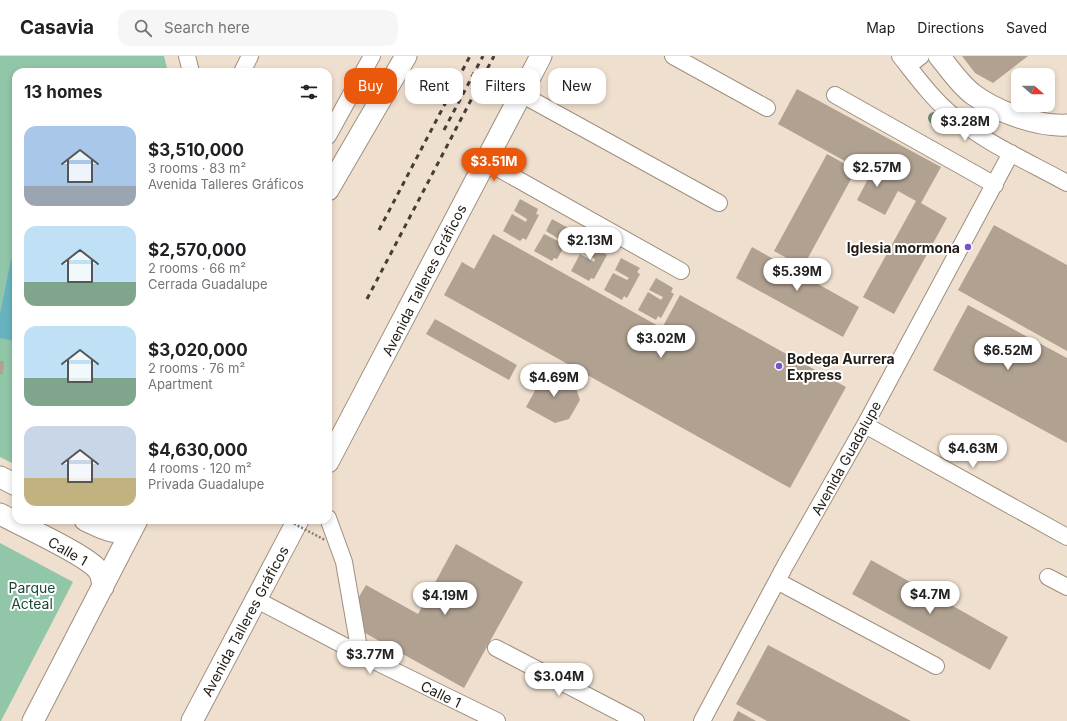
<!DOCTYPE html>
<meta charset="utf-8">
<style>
body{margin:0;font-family:Inter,sans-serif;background:#f6f6f6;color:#202124;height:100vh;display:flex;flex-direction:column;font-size:15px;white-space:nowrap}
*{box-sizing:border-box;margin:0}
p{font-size:13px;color:#757577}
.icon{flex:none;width:22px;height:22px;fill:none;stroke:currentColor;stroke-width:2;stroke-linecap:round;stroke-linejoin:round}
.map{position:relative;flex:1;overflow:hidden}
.panel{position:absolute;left:12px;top:12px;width:320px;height:456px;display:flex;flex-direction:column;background:#fff;border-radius:12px;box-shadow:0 2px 6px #0003}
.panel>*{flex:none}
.hud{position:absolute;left:344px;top:12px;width:380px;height:36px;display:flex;gap:8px}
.needle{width:26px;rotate:110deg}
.controls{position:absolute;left:1011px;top:12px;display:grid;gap:8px}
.controls a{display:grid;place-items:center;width:44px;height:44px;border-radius:8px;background:#fff;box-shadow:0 2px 6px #0003;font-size:20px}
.price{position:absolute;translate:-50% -34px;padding:0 9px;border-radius:14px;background:#fff;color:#222;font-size:13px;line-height:26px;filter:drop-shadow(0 1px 2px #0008)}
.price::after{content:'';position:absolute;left:50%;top:24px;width:12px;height:9px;margin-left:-6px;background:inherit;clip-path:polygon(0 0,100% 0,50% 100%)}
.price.selected{background:#ea580c;color:#fff}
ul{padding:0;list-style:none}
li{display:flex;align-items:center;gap:12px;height:100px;padding:0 12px}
li span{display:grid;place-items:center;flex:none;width:112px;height:80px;border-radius:12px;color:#555}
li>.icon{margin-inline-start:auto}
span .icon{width:48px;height:48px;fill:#fffc;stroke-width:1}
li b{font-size:17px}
h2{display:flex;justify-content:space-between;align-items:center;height:48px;padding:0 12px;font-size:17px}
.tag{padding:0 14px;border-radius:12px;background:#fff;box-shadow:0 2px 6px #0003;font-size:14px;line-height:36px}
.tag.selected{background:#ea580c;color:#fff}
header{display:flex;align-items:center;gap:24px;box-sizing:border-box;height:56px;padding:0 20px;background:#fff;border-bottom:1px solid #e0e0e0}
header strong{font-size:19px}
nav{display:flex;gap:22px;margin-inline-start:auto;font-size:14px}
.search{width:280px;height:36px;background:#f6f6f6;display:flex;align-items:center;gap:10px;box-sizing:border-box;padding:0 14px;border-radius:12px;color:#757577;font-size:15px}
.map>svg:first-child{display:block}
.green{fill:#92c6a9}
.water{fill:#66b3bf}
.building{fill:#b0a191}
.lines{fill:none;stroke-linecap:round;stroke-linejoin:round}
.minor-casing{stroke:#9e8f7f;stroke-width:18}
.major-casing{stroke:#9e8f7f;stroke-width:23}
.minor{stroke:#fff;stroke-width:16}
.major{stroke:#fff;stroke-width:21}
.rail{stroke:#453d36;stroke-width:3;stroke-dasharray:5 5;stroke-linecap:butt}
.path-bridge{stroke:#887d72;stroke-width:2.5;stroke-dasharray:2 2;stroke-linecap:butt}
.tree{fill:#798c79}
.poi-dot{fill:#7354ce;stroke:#fff;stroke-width:1.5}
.labels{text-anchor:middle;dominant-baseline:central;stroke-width:4;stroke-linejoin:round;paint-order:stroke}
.poi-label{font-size:14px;font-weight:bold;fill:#231d17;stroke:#fff;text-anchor:end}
.street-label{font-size:14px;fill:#231d17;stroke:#fff}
.park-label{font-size:14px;fill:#194933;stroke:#fff}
</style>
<header>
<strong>Casavia</strong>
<div class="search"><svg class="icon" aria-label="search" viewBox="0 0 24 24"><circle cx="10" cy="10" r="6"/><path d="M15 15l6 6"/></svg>Search here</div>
<nav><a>Map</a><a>Directions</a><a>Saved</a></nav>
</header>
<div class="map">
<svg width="1067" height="665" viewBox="0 0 1067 665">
<rect width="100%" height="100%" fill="#efdfce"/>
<path class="green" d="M 0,0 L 164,0 L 168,16 L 16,16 L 16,409 L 0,401 Z
M 0,487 L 73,526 L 1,665 L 0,665 Z"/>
<path class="water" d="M 11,204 L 16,205 L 15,285 L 0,282 L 0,258 Z"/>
<path class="building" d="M 962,0 L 1028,0 L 993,27 L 975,17 Z
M 797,33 L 941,111 L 921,147 L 947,162 L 894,258 L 863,241 L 916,145 L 898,135 L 885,159 L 857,144 L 870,119 L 778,68 Z
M 827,98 L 856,114 L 803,211 L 774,195 Z
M 520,143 L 538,153 L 536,158 L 539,159 L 526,184 L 523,182 L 520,185 L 503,175 L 512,158 L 526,166 L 527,163 L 514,155 Z
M 552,163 L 570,173 L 568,177 L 571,179 L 557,203 L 554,202 L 552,205 L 534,195 L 544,178 L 558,185 L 559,183 L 546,175 Z
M 994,169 L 1067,209 L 1067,295 L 958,234 Z
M 493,178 L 662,272 L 680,239 L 846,331 L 790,432 L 444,239 L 462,206 L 474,213 Z
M 588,183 L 606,193 L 604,197 L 607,199 L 594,223 L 591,222 L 589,225 L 571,215 L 580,198 L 594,206 L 595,203 L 582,195 Z
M 752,191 L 859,251 L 843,281 L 736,222 Z
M 621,202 L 640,212 L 637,216 L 640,218 L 627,242 L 624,240 L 622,244 L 604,234 L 613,217 L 627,224 L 629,222 L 615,214 Z
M 656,222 L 673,232 L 671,236 L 674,238 L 661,262 L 658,260 L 656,264 L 638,254 L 648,236 L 661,244 L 663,241 L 649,234 Z
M 968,249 L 1067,302 L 1067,387 L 933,314 Z
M 435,263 L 517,309 L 509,324 L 426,278 Z
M 0,305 L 4,305 L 3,318 L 0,318 Z
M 547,313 L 575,329 L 580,344 L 569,363 L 555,367 L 526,351 Z
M 456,488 L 523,526 L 464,632 L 365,577 L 356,546 L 366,529 L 418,558 Z
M 871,504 L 1008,581 L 990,614 L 852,538 Z
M 768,589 L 911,665 L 767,665 L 736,648 Z
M 738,655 L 756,665 L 733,665 Z"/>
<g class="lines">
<g class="minor-casing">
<path id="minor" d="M 187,0 L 191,16
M 673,0 L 767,52
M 900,0 C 916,20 931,41 951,58 C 983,86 1029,106 1067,127
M 908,10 L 921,0
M 242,16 L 250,0
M 521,38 L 719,147
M 835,39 L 995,129
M 328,80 L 372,0
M 485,105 L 681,215
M 865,369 L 1067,481
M 328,462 L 344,506 L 360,598
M 1048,521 L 1067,531
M 777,525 L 936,610
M 257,544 L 360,598 L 497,665
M 496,592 L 636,665
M 702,665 L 786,508 L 865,369 L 1011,97"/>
</g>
<g class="major-casing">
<path id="major" d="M 939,0 C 950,13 960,29 974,39 C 997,56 1039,71 1067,69
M 328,134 L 406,0
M 328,406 L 541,0
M 0,421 L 16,429
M 0,458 C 20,469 87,499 98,514 C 102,519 102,525 103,531
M 85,464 C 102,472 117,482 133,470
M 33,665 L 137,464
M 192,665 L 298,464"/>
</g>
<use href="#minor" class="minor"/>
<use href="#major" class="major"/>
<path class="rail" d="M 444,74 L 483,0
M 379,174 L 470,0
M 367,243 L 494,0"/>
<path class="path-bridge" d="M 287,464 L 325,484"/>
</g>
<circle class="tree" cx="934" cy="62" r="6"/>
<g class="poi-dot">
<circle cx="968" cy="191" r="4"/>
<circle cx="779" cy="310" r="4"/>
</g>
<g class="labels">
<g class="poi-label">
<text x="960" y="191">Iglesia mormona</text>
<text x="787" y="302" text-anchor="start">Bodega Aurrera<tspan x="787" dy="16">Express</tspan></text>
</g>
<g class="street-label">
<text transform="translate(424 224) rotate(-63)">Avenida Talleres Gráficos</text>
<text transform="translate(846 402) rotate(-61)">Avenida Guadalupe</text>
<text transform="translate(68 495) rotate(30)">Calle 1</text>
<text transform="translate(245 565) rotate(-62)">Avenida Talleres Gráficos</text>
<text transform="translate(441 638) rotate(26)">Calle 1</text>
</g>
<g class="park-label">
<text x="32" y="531">Parque<tspan x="32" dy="16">Acteal</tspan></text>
</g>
</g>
</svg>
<div class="controls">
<a><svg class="needle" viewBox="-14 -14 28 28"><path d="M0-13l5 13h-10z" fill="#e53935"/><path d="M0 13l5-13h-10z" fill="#757577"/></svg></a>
</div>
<b class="price" style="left:965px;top:86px">$3.28M</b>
<b class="price selected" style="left:494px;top:126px">$3.51M</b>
<b class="price" style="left:877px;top:132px">$2.57M</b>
<b class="price" style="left:590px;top:205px">$2.13M</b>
<b class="price" style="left:797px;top:236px">$5.39M</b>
<b class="price" style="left:661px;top:303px">$3.02M</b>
<b class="price" style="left:1008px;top:315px">$6.52M</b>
<b class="price" style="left:554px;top:342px">$4.69M</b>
<b class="price" style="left:973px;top:413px">$4.63M</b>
<b class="price" style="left:930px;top:559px">$4.7M</b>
<b class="price" style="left:445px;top:560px">$4.19M</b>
<b class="price" style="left:370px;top:619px">$3.77M</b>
<b class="price" style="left:559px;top:641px">$3.04M</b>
<div class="hud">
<a class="tag selected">Buy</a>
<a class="tag">Rent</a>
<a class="tag">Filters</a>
<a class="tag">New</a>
</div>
<section class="panel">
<h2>13 homes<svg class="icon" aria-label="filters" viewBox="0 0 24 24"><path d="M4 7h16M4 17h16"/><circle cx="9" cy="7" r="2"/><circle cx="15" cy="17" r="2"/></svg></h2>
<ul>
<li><span style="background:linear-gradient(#a9c7e8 75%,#9aa5b1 0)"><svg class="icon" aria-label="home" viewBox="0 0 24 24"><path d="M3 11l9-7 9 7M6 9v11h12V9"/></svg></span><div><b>$3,510,000</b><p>3 rooms · 83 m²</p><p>Avenida Talleres Gráficos</p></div></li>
<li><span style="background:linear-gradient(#bfe0f5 70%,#7fa58c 0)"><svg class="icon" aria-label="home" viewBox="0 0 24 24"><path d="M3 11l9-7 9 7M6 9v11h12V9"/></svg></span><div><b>$2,570,000</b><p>2 rooms · 66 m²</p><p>Cerrada Guadalupe</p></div></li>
<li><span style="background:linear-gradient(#bfe0f5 65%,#7fa58c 0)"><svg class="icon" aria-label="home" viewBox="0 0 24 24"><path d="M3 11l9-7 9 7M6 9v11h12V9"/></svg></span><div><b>$3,020,000</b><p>2 rooms · 76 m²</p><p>Apartment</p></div></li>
<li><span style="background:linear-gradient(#c9d6e8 65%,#c2b280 0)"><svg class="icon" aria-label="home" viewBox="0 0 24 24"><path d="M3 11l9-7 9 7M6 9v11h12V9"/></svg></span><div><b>$4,630,000</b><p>4 rooms · 120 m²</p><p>Privada Guadalupe</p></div></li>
</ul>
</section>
</div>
